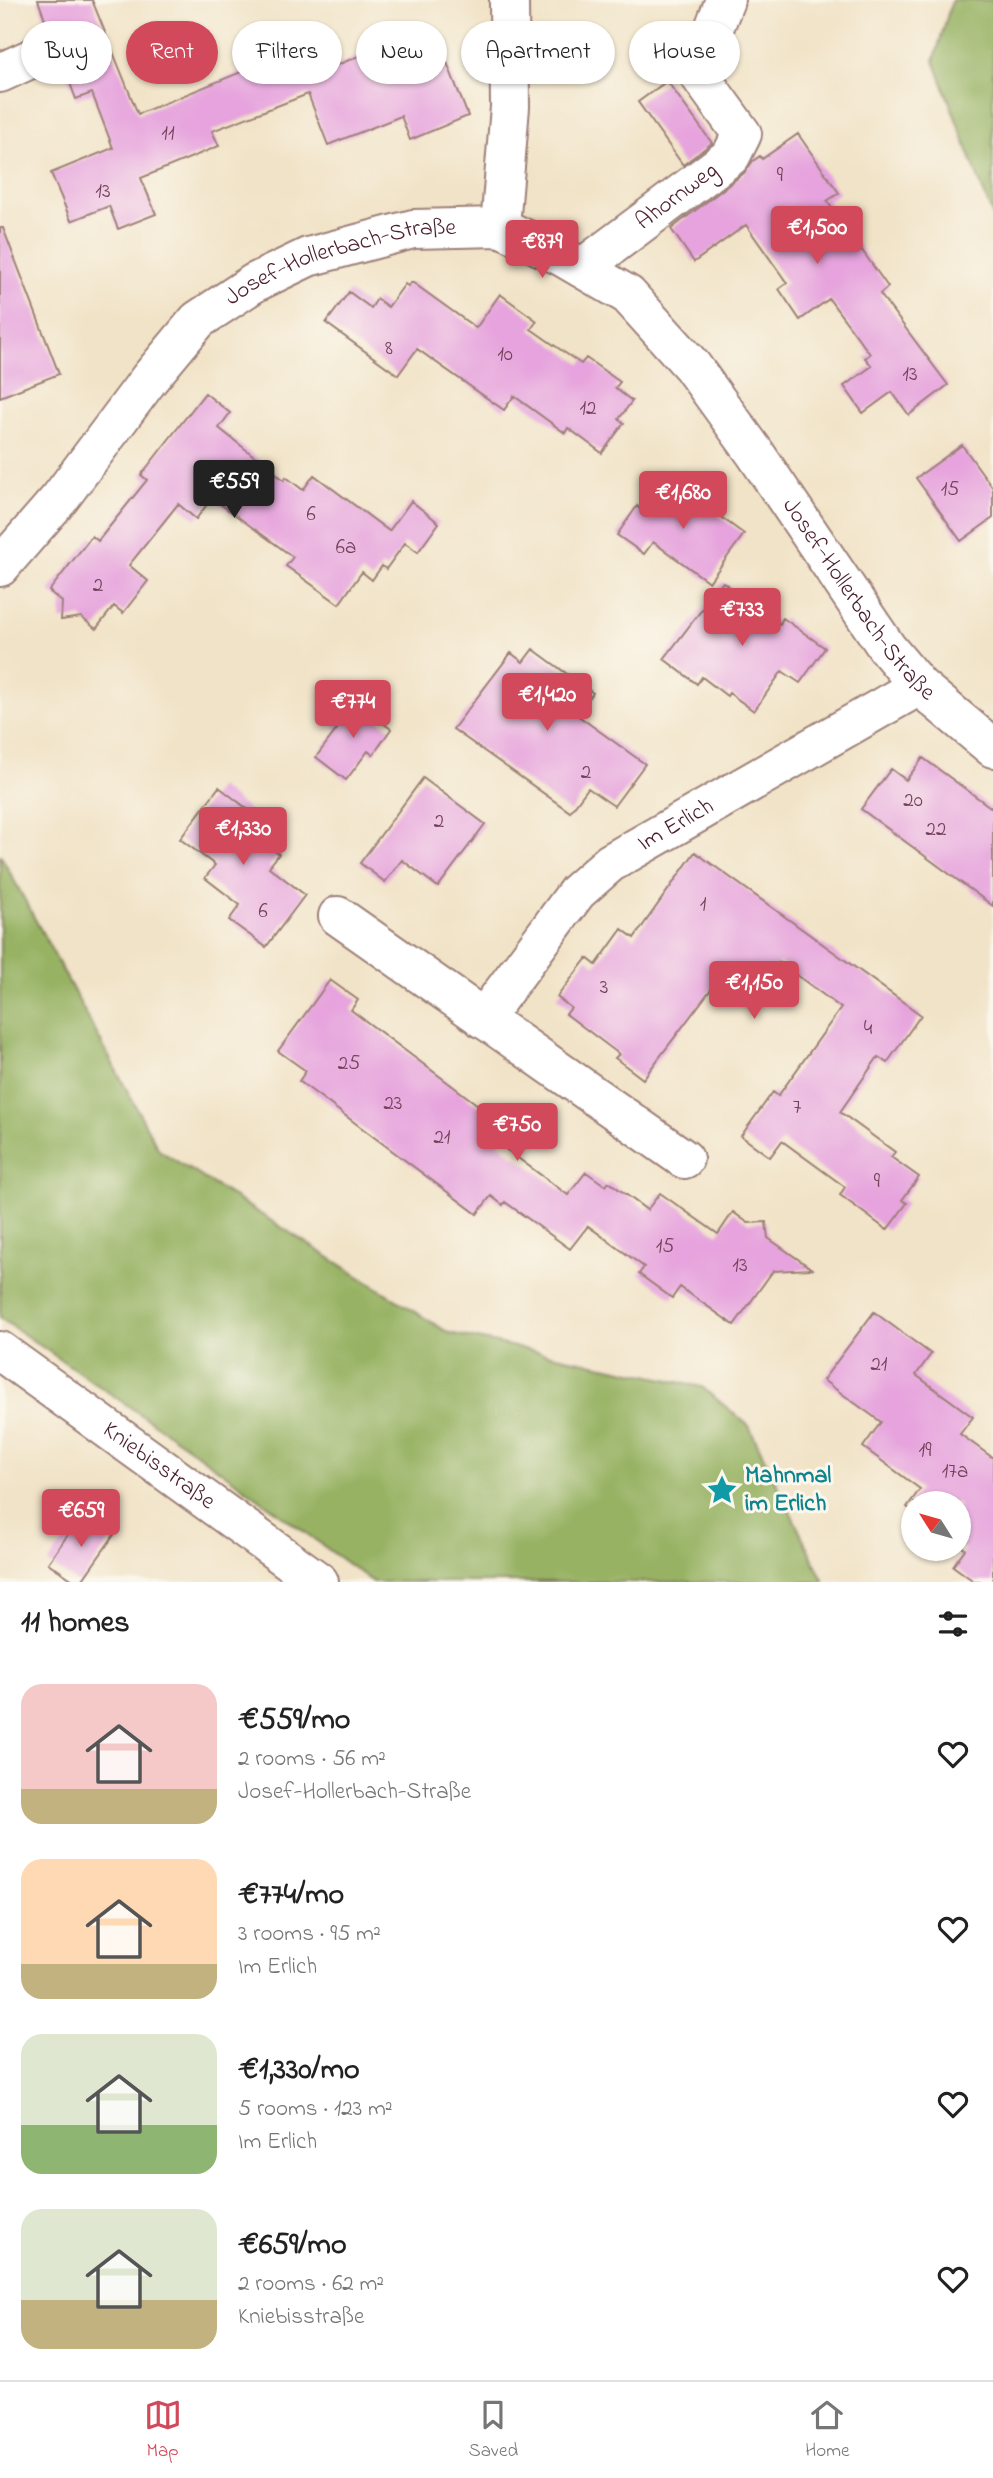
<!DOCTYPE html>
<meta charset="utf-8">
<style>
body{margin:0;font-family:"Indie Flower",sans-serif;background:#f2f2f2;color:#222;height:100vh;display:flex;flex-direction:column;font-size:26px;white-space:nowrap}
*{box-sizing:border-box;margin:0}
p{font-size:23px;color:#767676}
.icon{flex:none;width:38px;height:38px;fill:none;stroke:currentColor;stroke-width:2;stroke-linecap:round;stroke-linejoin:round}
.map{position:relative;height:1582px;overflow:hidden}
.panel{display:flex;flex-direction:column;background:#fff;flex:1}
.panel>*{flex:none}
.hud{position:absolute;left:21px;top:21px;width:952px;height:63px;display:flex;gap:14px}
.needle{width:46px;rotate:307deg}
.fabs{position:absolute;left:901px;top:1491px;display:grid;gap:14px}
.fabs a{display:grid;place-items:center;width:70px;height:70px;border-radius:50%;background:#fff;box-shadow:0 2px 5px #0004;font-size:35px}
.price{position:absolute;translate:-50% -60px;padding:0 16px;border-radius:7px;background:#d1495b;color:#fff;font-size:23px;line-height:46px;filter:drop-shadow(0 2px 4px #0008)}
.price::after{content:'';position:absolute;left:50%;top:42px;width:21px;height:16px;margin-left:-10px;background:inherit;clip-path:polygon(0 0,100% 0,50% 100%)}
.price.selected{background:#222;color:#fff}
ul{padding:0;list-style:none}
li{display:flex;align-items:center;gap:21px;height:175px;padding:0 21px}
li span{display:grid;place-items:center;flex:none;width:196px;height:140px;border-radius:21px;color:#555}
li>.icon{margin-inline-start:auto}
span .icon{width:84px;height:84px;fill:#fffc;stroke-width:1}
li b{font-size:30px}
h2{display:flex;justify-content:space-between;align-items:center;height:84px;padding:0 21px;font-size:30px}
.chip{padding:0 24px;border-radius:32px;background:#fff;box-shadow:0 2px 5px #0004;font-size:24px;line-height:63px}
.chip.selected{background:#d1495b;color:#fff}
.tab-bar{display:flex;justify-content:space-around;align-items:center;height:98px;border-top:2px solid #e0e0e0;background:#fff;font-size:19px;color:#767676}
.tab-bar a{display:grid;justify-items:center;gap:4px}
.tab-bar .selected{color:#d1495b}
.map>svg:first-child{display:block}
.forest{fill:#97b263;stroke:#706847;stroke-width:2}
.building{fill:#e6a3dd}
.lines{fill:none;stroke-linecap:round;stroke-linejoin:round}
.minor-casing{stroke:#9e8179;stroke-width:42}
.minor{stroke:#fff;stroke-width:38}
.labels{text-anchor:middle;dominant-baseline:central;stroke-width:6;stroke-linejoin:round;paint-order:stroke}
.number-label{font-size:21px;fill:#714058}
.street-label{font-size:24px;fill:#4a1f2b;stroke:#fbf7ec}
.culture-label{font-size:24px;font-weight:bold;fill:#0d838f;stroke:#fbf7ec;text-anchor:start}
</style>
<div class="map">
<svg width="993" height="1582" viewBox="0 0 993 1582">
<rect width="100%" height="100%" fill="#fbf7ec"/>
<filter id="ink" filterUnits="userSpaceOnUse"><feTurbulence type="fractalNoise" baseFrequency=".0143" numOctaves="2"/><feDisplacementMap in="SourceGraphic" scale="14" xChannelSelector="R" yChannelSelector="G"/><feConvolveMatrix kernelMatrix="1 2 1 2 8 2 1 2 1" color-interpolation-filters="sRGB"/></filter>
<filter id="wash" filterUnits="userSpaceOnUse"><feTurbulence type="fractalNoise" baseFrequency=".00686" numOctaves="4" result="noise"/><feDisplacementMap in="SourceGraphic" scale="28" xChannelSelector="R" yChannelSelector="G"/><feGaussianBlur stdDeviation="1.57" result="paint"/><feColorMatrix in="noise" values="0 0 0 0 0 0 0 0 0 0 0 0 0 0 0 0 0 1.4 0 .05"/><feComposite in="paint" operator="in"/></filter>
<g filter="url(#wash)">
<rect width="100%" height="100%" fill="#f1e3c7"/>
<path class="forest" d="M 952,0 L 993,0 L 993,217 L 934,61 Z
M 0,854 L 159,1150 L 449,1333 L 702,1387 L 749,1426 L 824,1582 L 373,1582 L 188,1447 L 0,1318 Z"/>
<g id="blocks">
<path class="building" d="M 38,0 L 92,0 L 138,114 L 325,38 L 335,66 L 385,45 L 390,56 L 416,45 L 422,58 L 442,50 L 468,116 L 410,140 L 401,116 L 328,145 L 308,94 L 212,131 L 219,146 L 141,178 L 156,214 L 118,229 L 109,206 L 71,221 L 51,173 L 113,148 L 92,93 L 76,99 L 64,67 L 70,61 L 74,52 L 71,39 L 64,31 L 55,27 L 48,28 Z
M 667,81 L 712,143 L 683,165 L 638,102 Z
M 798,134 L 839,193 L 827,201 L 888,287 L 880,294 L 948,385 L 909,415 L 892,392 L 863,413 L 844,386 L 872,366 L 865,358 L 870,354 L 829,299 L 800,320 L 779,289 L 787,283 L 746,225 L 694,262 L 671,229 L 744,173 L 753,161 L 760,156 L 762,159 Z
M 0,228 L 3,228 L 59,374 L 0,397 Z
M 412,282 L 476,328 L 500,294 L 537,321 L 531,329 L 581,364 L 586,358 L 620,382 L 615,388 L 632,401 L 619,419 L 624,423 L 602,453 L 568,428 L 565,433 L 514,396 L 504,410 L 417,349 L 398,375 L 326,323 L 349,292 L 371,308 L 377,299 L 388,307 L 405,284 L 408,286 Z
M 205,393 L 230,413 L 219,428 L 284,480 L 286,477 L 303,490 L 314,475 L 389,531 L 411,501 L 439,523 L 418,552 L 405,543 L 386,569 L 382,566 L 372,580 L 362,572 L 339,604 L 286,566 L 293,557 L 212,498 L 196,519 L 178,504 L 129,565 L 148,581 L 123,613 L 114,606 L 96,629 L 81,617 L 61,620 L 62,602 L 49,591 L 92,536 L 98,541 L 147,480 L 141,475 Z
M 962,445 L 993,488 L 993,518 L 961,541 L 916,478 Z
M 670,480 L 744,534 L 709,582 L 653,542 L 644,554 L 617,535 L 637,506 L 641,510 L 650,498 L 654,501 Z
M 723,582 L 780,624 L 783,618 L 825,648 L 800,683 L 782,671 L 754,711 L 729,693 L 727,696 L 702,677 L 697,684 L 664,659 Z
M 533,649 L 593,693 L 577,715 L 645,764 L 614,806 L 588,788 L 570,812 L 453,729 L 511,653 L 523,662 Z
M 353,701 L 391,729 L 373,755 L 368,751 L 346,780 L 316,757 L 337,729 L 333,727 Z
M 923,758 L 993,809 L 993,906 L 861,809 L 891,769 L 906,780 Z
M 423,778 L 485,824 L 438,887 L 402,860 L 385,882 L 360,863 Z
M 219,787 L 254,814 L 244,827 L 279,854 L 269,867 L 305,895 L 266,947 L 229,920 L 240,905 L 205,878 L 215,865 L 180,839 Z
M 695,852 L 921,1015 L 887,1063 L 878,1057 L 840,1112 L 895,1152 L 891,1157 L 919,1177 L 902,1200 L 907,1203 L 887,1230 L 840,1195 L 845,1187 L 782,1141 L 770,1157 L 741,1136 L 773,1092 L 778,1096 L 841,1008 L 779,962 L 754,995 L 724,972 L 643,1079 L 615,1058 L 619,1054 L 566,1014 L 571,1008 L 557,997 L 587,958 L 596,965 L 622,929 L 634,938 Z
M 330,980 L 358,1000 L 351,1010 L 510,1129 L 499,1144 L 568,1195 L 586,1172 L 606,1186 L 609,1182 L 647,1210 L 660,1193 L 718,1234 L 733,1212 L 748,1223 L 766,1222 L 768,1238 L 812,1269 L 773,1271 L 734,1325 L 680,1287 L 672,1298 L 639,1274 L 644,1267 L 588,1226 L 570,1249 L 505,1202 L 503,1205 L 491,1196 L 477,1214 L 299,1081 L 306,1071 L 278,1051 Z
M 874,1312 L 931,1354 L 916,1375 L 973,1417 L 960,1434 L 993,1458 L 993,1582 L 975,1582 L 953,1566 L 965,1549 L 959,1545 L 959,1503 L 914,1503 L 914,1512 L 907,1507 L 920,1489 L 863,1447 L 881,1422 L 823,1380 Z
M 83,1513 L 114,1535 L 81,1582 L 76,1582 L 48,1563 Z"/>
</g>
</g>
<g filter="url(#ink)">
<use href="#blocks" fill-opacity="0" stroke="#9e8179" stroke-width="2"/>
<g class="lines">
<g class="minor-casing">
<g id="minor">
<path d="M 0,73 L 52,49"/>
<path d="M 500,227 L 510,107 L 509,0"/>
<path id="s1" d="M 582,268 L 731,156 L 742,134 L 697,72 L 725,0"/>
<path id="s2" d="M 0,567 L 60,498 L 149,379 L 198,320 L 254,283 L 308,257 L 413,229 L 500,227 L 561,256 L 628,295 L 692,366 L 755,453 L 887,648 L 919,686 L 993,748"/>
<path d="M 338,916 L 684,1159"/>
<path id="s3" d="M 483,1019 L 577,892 L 610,863 L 919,686"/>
<path id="s4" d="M 0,1351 L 319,1582"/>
</g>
</g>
<use href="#minor" class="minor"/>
</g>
</g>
<defs>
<g id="sight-bare" transform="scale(2.415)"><path d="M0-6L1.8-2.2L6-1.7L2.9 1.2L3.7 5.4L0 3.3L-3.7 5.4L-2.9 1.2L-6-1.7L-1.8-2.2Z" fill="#0f9aa8" stroke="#fbf7ec" stroke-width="2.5" paint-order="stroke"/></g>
</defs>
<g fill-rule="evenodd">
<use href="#sight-bare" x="722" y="1490"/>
</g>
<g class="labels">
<g class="number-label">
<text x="168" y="134">11</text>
<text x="780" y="176">9</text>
<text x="103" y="192">13</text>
<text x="389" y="349">8</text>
<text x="505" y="355">10</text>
<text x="910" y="375">13</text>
<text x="588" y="409">12</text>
<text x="950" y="490">15</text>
<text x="311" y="515">6</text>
<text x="346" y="548">6a</text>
<text x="98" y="586">2</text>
<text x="586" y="773">2</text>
<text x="913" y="801">20</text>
<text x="439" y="822">2</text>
<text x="936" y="830">22</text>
<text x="703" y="905">1</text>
<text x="263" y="912">6</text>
<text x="604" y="988">3</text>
<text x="868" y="1029">4</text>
<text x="349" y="1064">25</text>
<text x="393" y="1104">23</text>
<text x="797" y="1108">7</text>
<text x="442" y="1138">21</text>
<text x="877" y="1182">9</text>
<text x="665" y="1247">15</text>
<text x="740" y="1266">13</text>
<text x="879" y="1365">21</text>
<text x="925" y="1451">19</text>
<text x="955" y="1472">17a</text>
</g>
<g class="street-label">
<text stroke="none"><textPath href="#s1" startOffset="119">Ahornweg</textPath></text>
<text stroke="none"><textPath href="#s2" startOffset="474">Josef-Hollerbach-Straße</textPath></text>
<text stroke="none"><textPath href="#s2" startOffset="1167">Josef-Hollerbach-Straße</textPath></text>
<text stroke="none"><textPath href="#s3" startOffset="278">Im Erlich</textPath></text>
<text stroke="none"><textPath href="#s4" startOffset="196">Kniebisstraße</textPath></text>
</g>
<g class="culture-label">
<text x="745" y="1476">Mahnmal<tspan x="745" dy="28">im Erlich</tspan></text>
</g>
</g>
</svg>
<div class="fabs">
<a><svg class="needle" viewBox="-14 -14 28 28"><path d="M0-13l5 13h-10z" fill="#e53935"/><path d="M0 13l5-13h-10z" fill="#767676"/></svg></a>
</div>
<b class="price" style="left:817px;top:266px">€1,500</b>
<b class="price" style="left:542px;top:280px">€879</b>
<b class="price selected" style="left:234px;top:520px">€559</b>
<b class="price" style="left:683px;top:531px">€1,680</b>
<b class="price" style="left:742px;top:648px">€733</b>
<b class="price" style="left:547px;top:733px">€1,420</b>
<b class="price" style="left:353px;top:740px">€774</b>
<b class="price" style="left:243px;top:867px">€1,330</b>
<b class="price" style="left:754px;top:1021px">€1,150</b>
<b class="price" style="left:517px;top:1163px">€750</b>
<b class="price" style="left:81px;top:1549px">€659</b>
<div class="hud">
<a class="chip">Buy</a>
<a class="chip selected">Rent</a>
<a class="chip">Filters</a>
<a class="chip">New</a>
<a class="chip">Apartment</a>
<a class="chip">House</a>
</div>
</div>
<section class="panel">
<h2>11 homes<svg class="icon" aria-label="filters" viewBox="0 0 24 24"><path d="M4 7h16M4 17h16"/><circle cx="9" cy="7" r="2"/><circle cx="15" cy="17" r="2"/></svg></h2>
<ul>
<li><span style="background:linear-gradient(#f6c9c9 75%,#c2b280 0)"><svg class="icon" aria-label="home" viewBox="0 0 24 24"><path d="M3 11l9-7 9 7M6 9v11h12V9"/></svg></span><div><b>€559/mo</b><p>2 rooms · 56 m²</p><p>Josef-Hollerbach-Straße</p></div><svg class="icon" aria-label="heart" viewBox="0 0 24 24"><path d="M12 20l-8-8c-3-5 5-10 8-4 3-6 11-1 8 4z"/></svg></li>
<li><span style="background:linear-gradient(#ffd9b3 75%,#c2b280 0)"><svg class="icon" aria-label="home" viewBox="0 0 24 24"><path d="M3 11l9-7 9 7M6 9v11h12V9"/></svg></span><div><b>€774/mo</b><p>3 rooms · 95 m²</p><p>Im Erlich</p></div><svg class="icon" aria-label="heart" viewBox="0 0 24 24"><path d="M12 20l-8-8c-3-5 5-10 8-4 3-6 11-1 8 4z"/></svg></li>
<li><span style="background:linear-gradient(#dfe7d0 65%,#8fb573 0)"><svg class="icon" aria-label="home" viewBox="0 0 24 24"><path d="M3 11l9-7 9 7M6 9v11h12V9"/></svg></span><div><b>€1,330/mo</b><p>5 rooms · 123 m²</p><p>Im Erlich</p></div><svg class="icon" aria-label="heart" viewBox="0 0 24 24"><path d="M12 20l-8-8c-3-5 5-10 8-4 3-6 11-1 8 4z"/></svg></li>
<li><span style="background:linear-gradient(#dfe7d0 65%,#c2b280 0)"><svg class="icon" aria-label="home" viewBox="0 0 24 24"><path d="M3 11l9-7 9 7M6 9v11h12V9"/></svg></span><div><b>€659/mo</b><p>2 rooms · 62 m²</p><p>Kniebisstraße</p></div><svg class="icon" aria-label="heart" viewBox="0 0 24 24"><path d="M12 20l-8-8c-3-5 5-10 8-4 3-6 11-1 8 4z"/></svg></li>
</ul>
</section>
<nav class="tab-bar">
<a class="selected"><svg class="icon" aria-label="map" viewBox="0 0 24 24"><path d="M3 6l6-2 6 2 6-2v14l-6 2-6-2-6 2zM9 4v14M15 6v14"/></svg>Map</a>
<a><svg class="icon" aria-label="saved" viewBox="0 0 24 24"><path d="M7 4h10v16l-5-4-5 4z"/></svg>Saved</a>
<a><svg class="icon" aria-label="home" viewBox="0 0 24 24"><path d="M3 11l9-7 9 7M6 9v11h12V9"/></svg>Home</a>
</nav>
